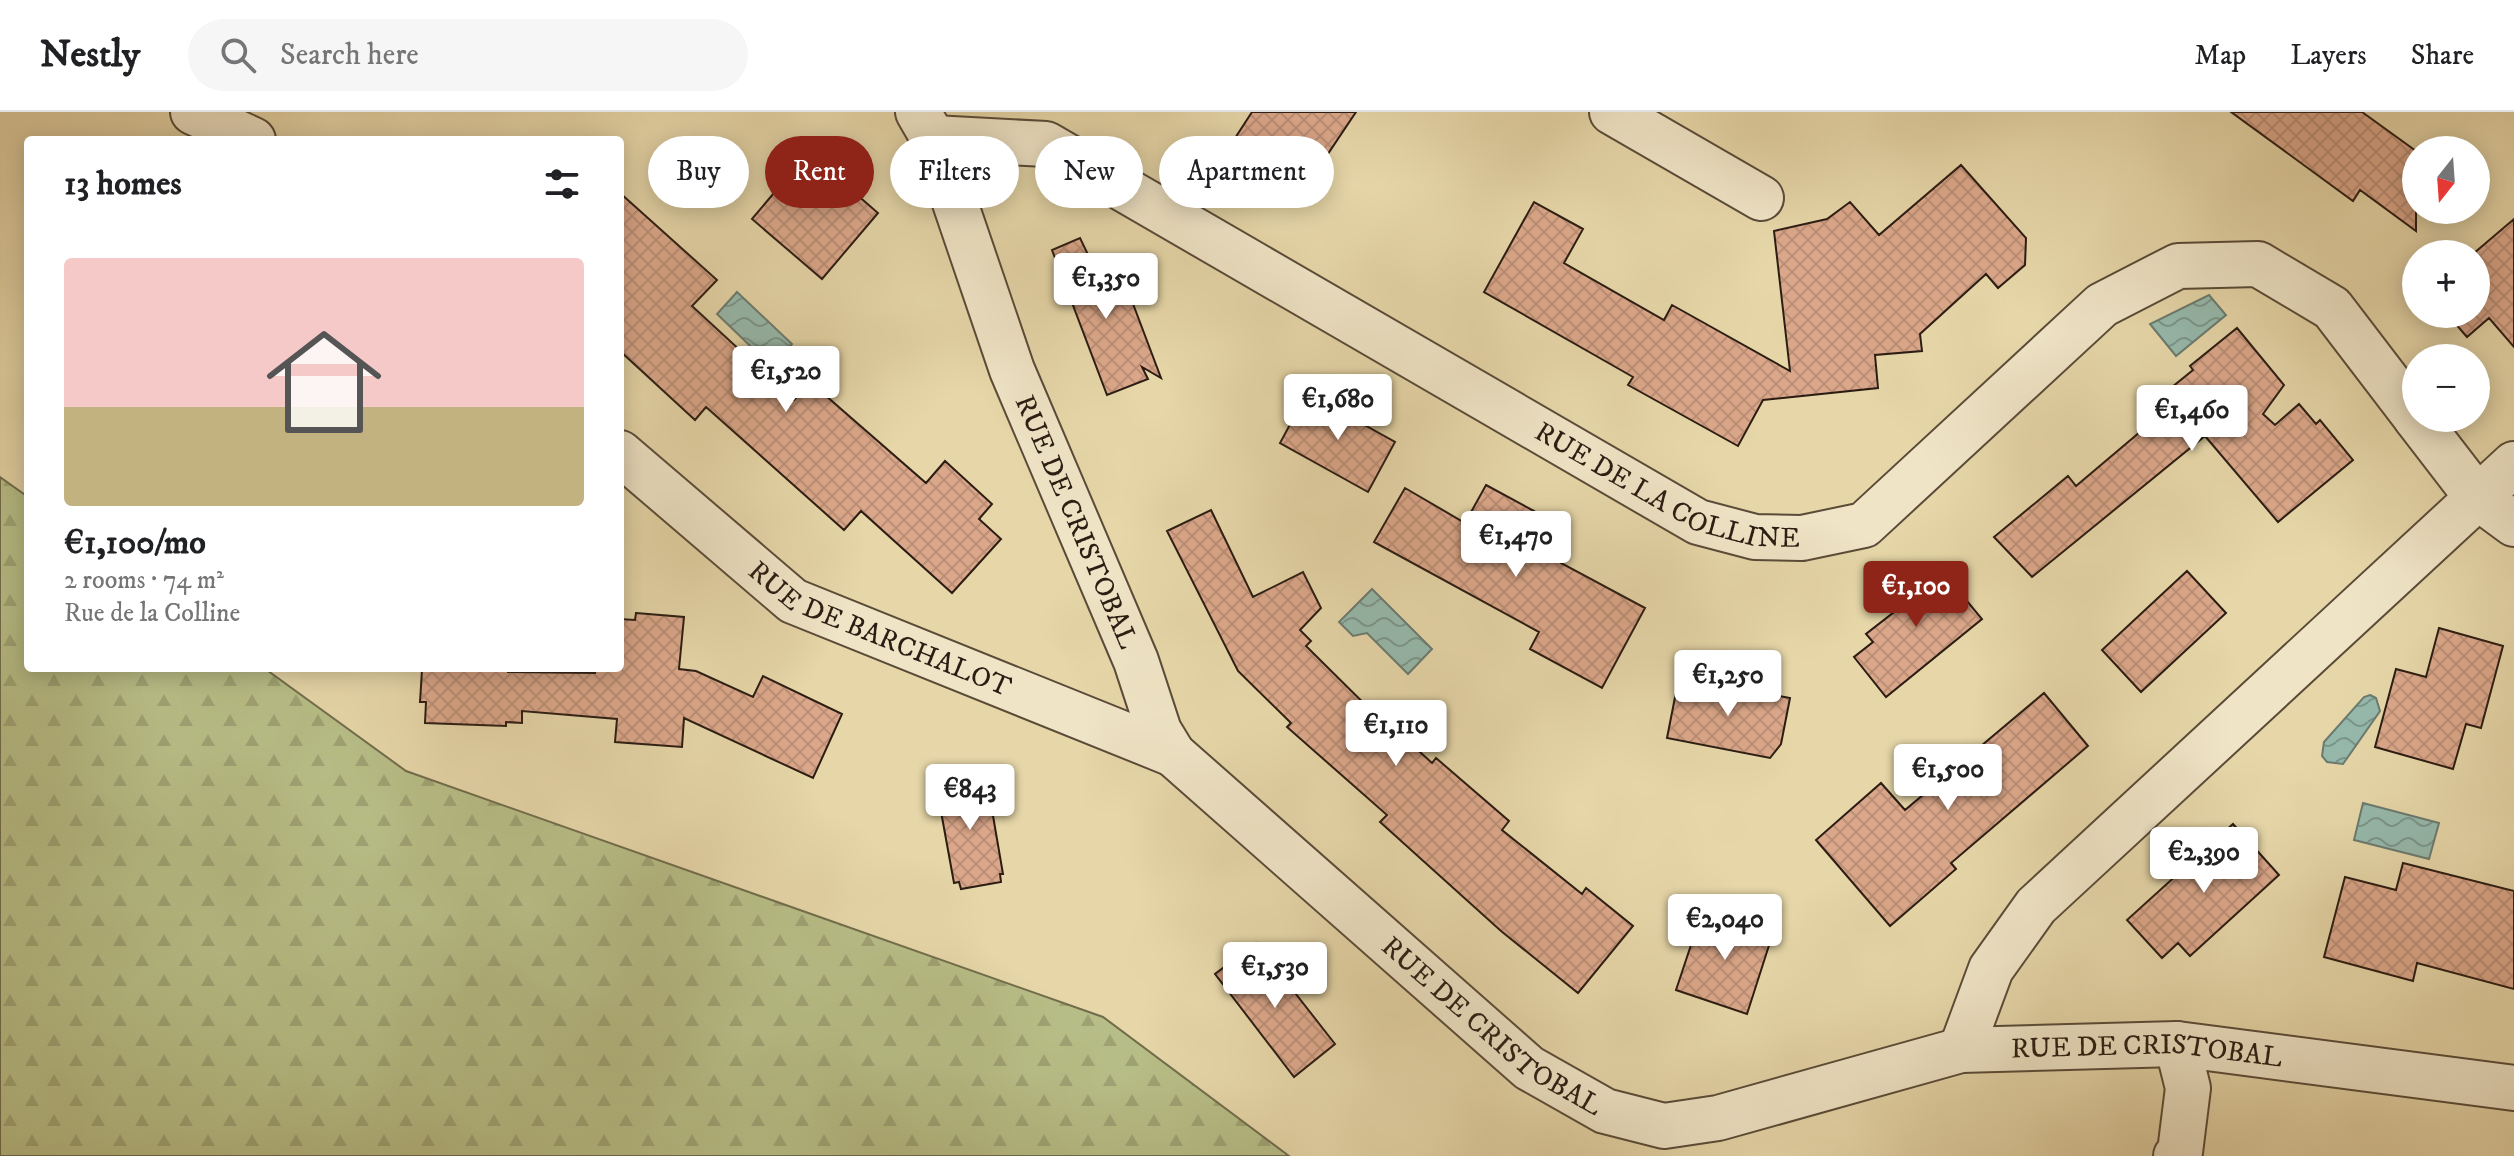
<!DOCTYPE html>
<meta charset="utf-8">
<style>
body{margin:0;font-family:"IM FELL DW Pica",serif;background:#f6f6f6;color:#202124;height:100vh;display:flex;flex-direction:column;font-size:30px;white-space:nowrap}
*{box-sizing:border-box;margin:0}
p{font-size:26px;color:#757577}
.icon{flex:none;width:44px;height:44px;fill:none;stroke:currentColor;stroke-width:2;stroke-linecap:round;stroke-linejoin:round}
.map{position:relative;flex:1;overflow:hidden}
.drawer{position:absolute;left:24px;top:24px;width:600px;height:536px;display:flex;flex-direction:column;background:#fff;border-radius:8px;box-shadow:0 4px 20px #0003}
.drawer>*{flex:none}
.guide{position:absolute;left:648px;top:24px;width:760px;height:72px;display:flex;gap:16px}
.needle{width:52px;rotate:197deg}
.tools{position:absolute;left:2402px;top:24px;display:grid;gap:16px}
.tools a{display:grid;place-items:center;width:88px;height:88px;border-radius:50%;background:#fff;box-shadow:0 4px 20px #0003;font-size:40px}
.price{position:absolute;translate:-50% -68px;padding:0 18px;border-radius:8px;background:#fff;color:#222;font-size:26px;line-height:52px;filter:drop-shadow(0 2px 4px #0008)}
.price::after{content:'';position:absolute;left:50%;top:48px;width:24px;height:18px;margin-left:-12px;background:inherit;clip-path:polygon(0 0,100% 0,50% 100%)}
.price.current{background:#8f2418;color:#fff}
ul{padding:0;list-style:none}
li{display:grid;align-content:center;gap:16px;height:424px;padding:0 40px}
li span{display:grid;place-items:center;height:248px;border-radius:8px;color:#555}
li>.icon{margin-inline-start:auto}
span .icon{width:144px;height:144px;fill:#fffc;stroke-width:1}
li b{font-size:34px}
h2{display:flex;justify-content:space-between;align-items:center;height:96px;padding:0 40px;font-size:34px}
.pill{padding:0 28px;border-radius:36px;background:#fff;box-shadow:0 4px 20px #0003;font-size:28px;line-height:72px}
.pill.current{background:#8f2418;color:#fff}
header{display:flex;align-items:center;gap:48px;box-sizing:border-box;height:112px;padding:0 40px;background:#fff;border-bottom:2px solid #e0e0e0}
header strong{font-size:38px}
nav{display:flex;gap:44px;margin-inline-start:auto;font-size:28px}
.search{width:560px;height:72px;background:#f6f6f6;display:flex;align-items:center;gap:20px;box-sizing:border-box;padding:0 28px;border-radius:44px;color:#757577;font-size:30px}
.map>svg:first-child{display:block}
.forest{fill:url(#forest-firs);stroke:#716d4c;stroke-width:2}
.water{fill:url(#water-waves);stroke:#6b7b6f;stroke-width:2}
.building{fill:url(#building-cross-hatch);stroke:#2b1d13;stroke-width:2}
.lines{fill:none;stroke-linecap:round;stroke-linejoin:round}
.minor-casing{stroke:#5a4b38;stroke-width:48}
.minor{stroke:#efe4c6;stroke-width:44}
.labels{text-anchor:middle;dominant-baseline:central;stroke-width:6;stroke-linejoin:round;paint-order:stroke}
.street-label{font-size:28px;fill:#2b1d13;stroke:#efe4c6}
</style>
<header>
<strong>Nestly</strong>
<div class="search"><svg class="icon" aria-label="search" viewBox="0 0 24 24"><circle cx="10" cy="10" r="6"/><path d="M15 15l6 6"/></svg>Search here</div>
<nav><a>Map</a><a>Layers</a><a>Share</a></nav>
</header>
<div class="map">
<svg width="2514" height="1044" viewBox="0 0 2514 1044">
<defs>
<pattern id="forest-firs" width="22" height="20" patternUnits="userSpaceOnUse" patternTransform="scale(2)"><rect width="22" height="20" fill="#b7bd86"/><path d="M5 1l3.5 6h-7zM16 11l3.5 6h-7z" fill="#9ea273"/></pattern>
<pattern id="water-waves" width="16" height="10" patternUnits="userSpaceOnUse" patternTransform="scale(2)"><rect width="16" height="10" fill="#96b9ac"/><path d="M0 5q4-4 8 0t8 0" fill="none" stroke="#7b968b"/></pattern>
<pattern id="building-cross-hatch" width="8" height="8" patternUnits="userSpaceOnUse" patternTransform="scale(2)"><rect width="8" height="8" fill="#dba78a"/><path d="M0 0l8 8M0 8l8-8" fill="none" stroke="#bc8f76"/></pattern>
</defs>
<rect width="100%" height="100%" fill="#e6d6a8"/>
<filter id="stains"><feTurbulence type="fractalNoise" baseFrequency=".0025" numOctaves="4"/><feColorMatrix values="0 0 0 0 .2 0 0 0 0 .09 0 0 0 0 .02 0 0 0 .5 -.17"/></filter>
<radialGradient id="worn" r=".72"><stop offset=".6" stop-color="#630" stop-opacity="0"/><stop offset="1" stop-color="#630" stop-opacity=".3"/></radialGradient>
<path class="forest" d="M 0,365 L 28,385 L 28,556 L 264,556 L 406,659 L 1103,905 L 1289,1044 L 0,1044 Z"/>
<path class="water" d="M 737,180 L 792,232 L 771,254 L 717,202 Z
M 2209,183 L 2226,203 L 2176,244 L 2150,212 Z
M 1372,477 L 1432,537 L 1408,562 L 1367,521 L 1353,524 L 1339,510 Z
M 2370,583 L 2376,586 L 2380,599 L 2343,652 L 2327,650 L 2322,644 L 2324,630 L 2364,585 Z
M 2363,691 L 2439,711 L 2429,747 L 2354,728 Z"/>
<path class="building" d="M 1252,0 L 1356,0 L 1297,88 L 1226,40 Z
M 2231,0 L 2362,0 L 2416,39 L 2416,119 L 2360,78 L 2353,89 Z
M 1961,53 L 2026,126 L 2025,153 L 1998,176 L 1986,162 L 1920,222 L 1922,239 L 1875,243 L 1878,276 L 1763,288 L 1738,334 L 1628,273 L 1633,265 L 1484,180 L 1534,90 L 1583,117 L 1564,151 L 1664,208 L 1672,193 L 1790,259 L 1774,119 L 1827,107 L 1850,90 L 1879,123 Z
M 790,62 L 815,83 L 833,62 L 878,101 L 822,167 L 752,107 Z
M 620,81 L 717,168 L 692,194 L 794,288 L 810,270 L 926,371 L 945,349 L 992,392 L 979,407 L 1001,427 L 952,481 L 861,399 L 844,418 L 706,295 L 695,308 L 620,239 Z
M 2514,107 L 2514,235 L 2489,206 L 2467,225 L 2447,202 L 2476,202 L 2473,142 Z
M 1080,126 L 1104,176 L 1124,168 L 1161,266 L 1142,255 L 1148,267 L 1107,283 L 1052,138 Z
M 2237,216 L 2284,273 L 2263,302 L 2275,313 L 2299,292 L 2316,312 L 2320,308 L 2353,348 L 2278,410 L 2205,324 L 2032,465 L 1994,425 L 2068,364 L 2076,374 L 2160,303 L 2154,295 L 2175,278 L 2172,275 L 2193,258 L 2190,254 Z
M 1307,281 L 1395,330 L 1368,380 L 1280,331 Z
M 1486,373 L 1534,399 L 1518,428 L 1645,496 L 1602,576 L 1530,537 L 1539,520 L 1374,430 L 1405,376 L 1465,411 Z
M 1211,398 L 1253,485 L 1303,460 L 1321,496 L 1300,518 L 1311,529 L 1306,534 L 1406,633 L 1409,630 L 1432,651 L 1436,646 L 1509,709 L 1502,718 L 1582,782 L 1586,776 L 1633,814 L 1578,881 L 1501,819 L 1380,710 L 1387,703 L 1287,615 L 1291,611 L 1238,559 L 1167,419 Z
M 1921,452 L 1933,468 L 1943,460 L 1982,507 L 1886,585 L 1854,545 L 1873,530 L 1866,522 L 1903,493 L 1890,477 Z
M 2187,459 L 2226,501 L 2141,580 L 2102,538 Z
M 636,501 L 684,505 L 679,557 L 696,559 L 753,585 L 763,564 L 842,602 L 813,666 L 684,606 L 682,635 L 615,630 L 617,607 L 522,599 L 522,611 L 506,610 L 506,614 L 425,611 L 426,590 L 420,590 L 422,558 L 508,556 L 508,560 L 595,561 L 596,556 L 620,556 L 620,507 L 635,508 Z
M 2439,516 L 2503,534 L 2481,616 L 2466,612 L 2453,657 L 2375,635 L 2396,557 L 2426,565 Z
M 1679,565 L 1790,586 L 1781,632 L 1770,646 L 1667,626 Z
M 2044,581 L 2088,634 L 1951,751 L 1956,757 L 1890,814 L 1816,728 L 1881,671 L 1905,698 Z
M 986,663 L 1003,762 L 1000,762 L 1001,770 L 961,777 L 959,770 L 954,771 L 936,672 Z
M 2233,712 L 2279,763 L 2190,844 L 2178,831 L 2162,846 L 2127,808 Z
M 2403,751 L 2514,779 L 2514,877 L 2417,851 L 2413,869 L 2324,845 L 2345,765 L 2396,778 Z
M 1701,803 L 1718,803 L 1773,821 L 1747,902 L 1676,878 Z
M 1256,831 L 1335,932 L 1294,965 L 1215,862 Z"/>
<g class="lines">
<g class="minor-casing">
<g id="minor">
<path d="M 193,0 L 253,28"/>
<path id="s1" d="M 918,0 L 933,26 L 1012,258 L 1136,549 L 1159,619 L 1173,642 L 1529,956 L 1605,999 L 1664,1014 L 1718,1006 L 1961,938 L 2177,932 L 2514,976"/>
<path d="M 1612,0 L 1761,86"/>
<path id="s2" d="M 933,26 L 1046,32 L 1698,410 L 1755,425 L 1802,426 L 1864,413 L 2102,193 L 2178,154 L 2258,152 L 2332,196 L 2416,306"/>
<path d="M 2416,306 L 2476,384 L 2514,412"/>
<path id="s3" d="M 620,341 L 793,489 L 1173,642"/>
<path d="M 1961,938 L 1991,857 L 2036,794 L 2514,352"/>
<path d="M 2176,1044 L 2180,1040 L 2188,976 L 2177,932"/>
</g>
</g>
<use href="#minor" class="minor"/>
</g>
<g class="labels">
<g class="street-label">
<text stroke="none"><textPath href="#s2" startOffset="826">RUE DE LA COLLINE</textPath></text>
<text stroke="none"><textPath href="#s1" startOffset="440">RUE DE CRISTOBAL</textPath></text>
<text stroke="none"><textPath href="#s3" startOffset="318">RUE DE BARCHALOT</textPath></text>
<text stroke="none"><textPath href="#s1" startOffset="1112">RUE DE CRISTOBAL</textPath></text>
<text stroke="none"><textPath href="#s1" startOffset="1808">RUE DE CRISTOBAL</textPath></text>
</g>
</g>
<rect width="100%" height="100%" filter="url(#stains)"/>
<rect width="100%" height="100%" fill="url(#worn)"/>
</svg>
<div class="tools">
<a><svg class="needle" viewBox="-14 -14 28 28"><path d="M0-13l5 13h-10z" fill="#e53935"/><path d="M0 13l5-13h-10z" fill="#757577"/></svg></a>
<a>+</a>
<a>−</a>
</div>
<b class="price" style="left:1106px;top:209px">€1,350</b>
<b class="price" style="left:786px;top:302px">€1,520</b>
<b class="price" style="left:1338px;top:330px">€1,680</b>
<b class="price" style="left:2192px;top:341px">€1,460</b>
<b class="price" style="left:1516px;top:467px">€1,470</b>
<b class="price current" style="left:1916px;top:517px">€1,100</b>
<b class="price" style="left:1728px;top:606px">€1,250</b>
<b class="price" style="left:1396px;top:656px">€1,110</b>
<b class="price" style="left:1948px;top:700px">€1,500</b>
<b class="price" style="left:970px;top:720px">€843</b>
<b class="price" style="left:2204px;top:783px">€2,390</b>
<b class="price" style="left:1725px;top:850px">€2,040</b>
<b class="price" style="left:1275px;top:898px">€1,530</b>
<div class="guide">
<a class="pill">Buy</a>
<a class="pill current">Rent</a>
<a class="pill">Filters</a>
<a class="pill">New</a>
<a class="pill">Apartment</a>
</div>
<section class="drawer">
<h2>13 homes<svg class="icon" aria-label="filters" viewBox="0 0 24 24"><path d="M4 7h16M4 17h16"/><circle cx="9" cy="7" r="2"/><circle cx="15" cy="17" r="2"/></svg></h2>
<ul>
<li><span style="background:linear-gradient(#f6c9c9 60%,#c2b280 0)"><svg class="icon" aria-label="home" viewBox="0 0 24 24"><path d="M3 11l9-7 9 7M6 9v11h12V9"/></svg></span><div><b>€1,100/mo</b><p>2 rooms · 74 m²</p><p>Rue de la Colline</p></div></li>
</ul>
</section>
</div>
